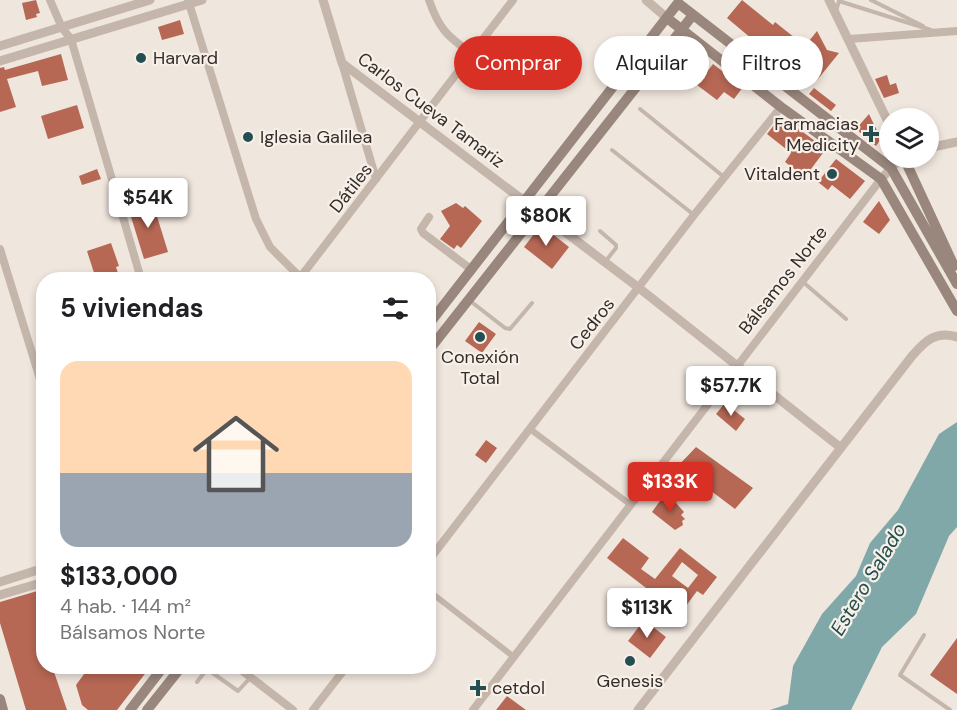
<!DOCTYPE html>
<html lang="es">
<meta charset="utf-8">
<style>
body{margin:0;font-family:"DM Sans",sans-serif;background:#f2f2f2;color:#202124;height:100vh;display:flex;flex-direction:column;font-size:22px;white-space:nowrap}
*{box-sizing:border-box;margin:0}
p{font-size:20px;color:#757577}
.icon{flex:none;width:33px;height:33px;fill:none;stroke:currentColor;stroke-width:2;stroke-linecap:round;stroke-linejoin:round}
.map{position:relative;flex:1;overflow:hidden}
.drawer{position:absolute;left:36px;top:272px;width:400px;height:402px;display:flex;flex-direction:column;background:#fff;border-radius:24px;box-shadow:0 3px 9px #0003}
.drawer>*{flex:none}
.guide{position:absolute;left:454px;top:36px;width:412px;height:54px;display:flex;gap:12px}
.buttons{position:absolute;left:879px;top:108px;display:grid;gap:12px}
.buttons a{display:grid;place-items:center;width:60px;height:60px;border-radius:50%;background:#fff;box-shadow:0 3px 9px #0003;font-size:30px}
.price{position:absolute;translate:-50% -51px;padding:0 14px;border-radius:6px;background:#fff;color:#222;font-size:20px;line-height:39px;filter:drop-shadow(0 2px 3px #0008)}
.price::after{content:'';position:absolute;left:50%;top:36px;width:18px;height:14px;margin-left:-9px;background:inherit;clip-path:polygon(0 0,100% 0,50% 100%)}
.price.active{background:#d93025;color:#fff}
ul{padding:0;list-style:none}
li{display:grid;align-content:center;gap:12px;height:318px;padding:0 24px}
li span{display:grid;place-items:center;height:186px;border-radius:18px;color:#555}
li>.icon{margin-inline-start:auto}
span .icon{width:108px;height:108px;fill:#fffc;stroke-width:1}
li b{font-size:26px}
h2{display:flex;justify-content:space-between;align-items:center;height:72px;padding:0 24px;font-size:26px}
.chip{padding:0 21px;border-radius:27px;background:#fff;box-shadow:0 3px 9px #0003;font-size:21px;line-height:54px}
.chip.active{background:#d93025;color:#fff}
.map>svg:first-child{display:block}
.water{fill:#80a8a8}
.building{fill:#b66854;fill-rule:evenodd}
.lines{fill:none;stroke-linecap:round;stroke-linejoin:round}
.service{stroke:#c5b6ab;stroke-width:4}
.pedestrian{stroke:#c5b6ab;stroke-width:6}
.minor{stroke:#c5b6ab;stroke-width:8}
.tertiary{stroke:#c5b6ab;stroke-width:9}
.secondary{stroke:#99867c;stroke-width:10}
.poi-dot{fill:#244f50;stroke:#f7f0e9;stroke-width:2}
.labels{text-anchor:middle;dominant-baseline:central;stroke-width:4.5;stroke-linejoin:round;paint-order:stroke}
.poi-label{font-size:18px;fill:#342c29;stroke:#f7f0e9;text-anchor:start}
.street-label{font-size:18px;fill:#342c29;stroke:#f7f0e9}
.water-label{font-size:20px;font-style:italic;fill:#244f50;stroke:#f7f0e9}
</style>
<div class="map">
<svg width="957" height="710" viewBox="0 0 957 710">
<rect width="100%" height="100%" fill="#efe6dd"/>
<path class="water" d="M 957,422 L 957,527 L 949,536 L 916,614 L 882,647 L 851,710 L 770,710 L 788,704 L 793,666 L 822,614 L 856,576 L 870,543 L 898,510 L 939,434 Z"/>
<path class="building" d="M 36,0 L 40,13 L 36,14 L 37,17 L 26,20 L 22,3 Z
M 742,0 L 773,25 L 775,22 L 805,46 L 817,31 L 827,50 L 839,53 L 818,79 L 809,83 L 805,80 L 804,68 L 789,56 L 777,70 L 753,50 L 758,44 L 727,18 Z
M 180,20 L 184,34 L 162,40 L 158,27 Z
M 683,40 L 702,55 L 687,73 L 668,59 Z
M 61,54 L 68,80 L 42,86 L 38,71 L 7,79 L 16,107 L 0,112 L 0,68 L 4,67 L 5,70 Z
M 713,64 L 743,87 L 734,99 L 724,92 L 717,100 L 697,85 Z
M 887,75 L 890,85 L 896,83 L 899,93 L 884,98 L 875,79 Z
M 814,88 L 836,105 L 831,111 L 809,94 Z
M 77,105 L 84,128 L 48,139 L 41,116 Z
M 869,114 L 881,139 L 876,146 L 856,129 Z
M 781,116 L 826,149 L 805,177 L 785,162 L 791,153 L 767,134 Z
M 836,159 L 865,181 L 850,199 L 832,185 L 828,190 L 818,182 Z
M 97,169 L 101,179 L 82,185 L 79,176 Z
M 152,200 L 168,252 L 144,259 L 128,207 Z
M 879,201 L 890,220 L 879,234 L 863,222 Z
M 456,203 L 463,208 L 465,206 L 482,221 L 461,248 L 457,245 L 454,249 L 440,239 L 450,226 L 441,211 Z
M 541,225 L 569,247 L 552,269 L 524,247 Z
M 111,243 L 119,266 L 116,267 L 120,279 L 96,279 L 87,251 Z
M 479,322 L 496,334 L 482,353 L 465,341 Z
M 725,403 L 745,419 L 736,431 L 716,414 Z
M 486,440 L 497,448 L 486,463 L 475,455 Z
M 696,447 L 753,488 L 735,509 L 678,466 Z
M 665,494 L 676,503 L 684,512 L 681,515 L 685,519 L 682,521 L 683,525 L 675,530 L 652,512 Z
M 623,538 L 649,558 L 641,569 L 655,579 L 680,548 L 717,577 L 703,595 L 697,591 L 680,614 L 607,558 ZM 682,562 L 698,575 L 688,588 L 672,576 Z
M 44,589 L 44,666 L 52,666 L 67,710 L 26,710 L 0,623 L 0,602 Z
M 644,620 L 666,637 L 650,658 L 628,641 Z
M 957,638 L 957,694 L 930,675 Z
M 90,666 L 151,666 L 117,710 L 88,710 L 82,705 L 76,685 Z
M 507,696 L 526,710 L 496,710 Z"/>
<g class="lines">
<path class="service" d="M 871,0 L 923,26
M 836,11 L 839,1 L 931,30
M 640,109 L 724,177
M 612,150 L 694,215
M 600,231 L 616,245 L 616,248 L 605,262
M 803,282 L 846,319
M 469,300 L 505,328 L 510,329 L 532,303
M 924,635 L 900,675 L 950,710
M 197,682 L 207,669 L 238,691 L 250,678"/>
<path class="pedestrian" d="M 530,429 L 631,505
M 429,591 L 514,657"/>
<path class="minor" d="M 50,0 L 62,28 L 71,39 L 141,279
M 188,0 L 256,219 L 270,247 L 302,279
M 429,0 C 439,29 447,36 472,54
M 849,39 L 957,31
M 342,63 L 376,179
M 429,217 L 421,229 L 423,233 L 472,270
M 0,249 L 44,392
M 299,279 L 513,0
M 429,560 L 694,215 L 781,107
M 236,666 L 293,710
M 313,710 L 347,666
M 473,710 L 881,179"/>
<path class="tertiary" d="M 323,0 L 342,63 L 639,288 L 841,448
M 646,0 L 667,18
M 829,0 L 890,126
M 0,46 L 150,0
M 0,61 L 202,0
M 928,148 L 957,142
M 881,179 L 901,158
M 0,582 L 44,568
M 0,595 L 44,582
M 638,710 L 912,356 C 925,341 936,330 957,337"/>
<path class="secondary" d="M 667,18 L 781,107 L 881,179 L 957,311
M 904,158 L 954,266
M 429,324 L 678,3 L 891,168 L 957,284
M 429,350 L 693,15
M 0,699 L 3,710
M 130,710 L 164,666
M 147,710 L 182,666"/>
</g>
<g class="poi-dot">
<circle cx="141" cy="58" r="6"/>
<path d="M868 125h6v6h6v6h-6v6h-6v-6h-6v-6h6z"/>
<circle cx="248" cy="137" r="6"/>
<circle cx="832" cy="174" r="6"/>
<circle cx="480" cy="337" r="6"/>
<circle cx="630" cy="661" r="6"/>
<path d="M475 679h6v6h6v6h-6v6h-6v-6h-6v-6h6z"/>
</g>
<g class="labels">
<g class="poi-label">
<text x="153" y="58">Harvard</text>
<text x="859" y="124" text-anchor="end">Farmacias<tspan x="859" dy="21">Medicity</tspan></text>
<text x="260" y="137">Iglesia Galilea</text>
<text x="820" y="174" text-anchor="end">Vitaldent</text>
<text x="480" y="357" text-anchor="middle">Conexión<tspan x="480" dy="21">Total</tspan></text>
<text x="630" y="681" text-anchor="middle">Genesis</text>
<text x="492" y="688">cetdol</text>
</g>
<g class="street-label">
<text transform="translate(431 110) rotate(37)">Carlos Cueva Tamariz</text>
<text transform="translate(351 188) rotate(-52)">Dátiles</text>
<text transform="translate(783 280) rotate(-52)">Bálsamos Norte</text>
<text transform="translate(592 324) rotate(-52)">Cedros</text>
</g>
<g class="water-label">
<text transform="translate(868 579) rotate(-59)">Estero Salado</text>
</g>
</g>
</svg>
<div class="buttons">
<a><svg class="icon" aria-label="layers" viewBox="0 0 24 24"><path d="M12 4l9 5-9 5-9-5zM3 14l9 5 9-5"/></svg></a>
</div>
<b class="price" style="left:148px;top:229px">$54K</b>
<b class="price" style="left:546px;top:247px">$80K</b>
<b class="price" style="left:731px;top:417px">$57.7K</b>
<b class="price active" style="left:670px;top:513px">$133K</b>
<b class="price" style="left:647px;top:639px">$113K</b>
<div class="guide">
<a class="chip active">Comprar</a>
<a class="chip">Alquilar</a>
<a class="chip">Filtros</a>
</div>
<section class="drawer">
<h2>5 viviendas<svg class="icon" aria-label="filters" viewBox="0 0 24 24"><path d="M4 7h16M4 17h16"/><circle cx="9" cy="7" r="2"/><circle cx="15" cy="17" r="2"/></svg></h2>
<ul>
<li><span style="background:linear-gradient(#ffd9b3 60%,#9aa5b1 0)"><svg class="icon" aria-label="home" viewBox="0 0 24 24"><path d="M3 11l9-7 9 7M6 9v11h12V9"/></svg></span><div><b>$133,000</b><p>4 hab. · 144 m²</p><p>Bálsamos Norte</p></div></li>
</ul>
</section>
</div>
